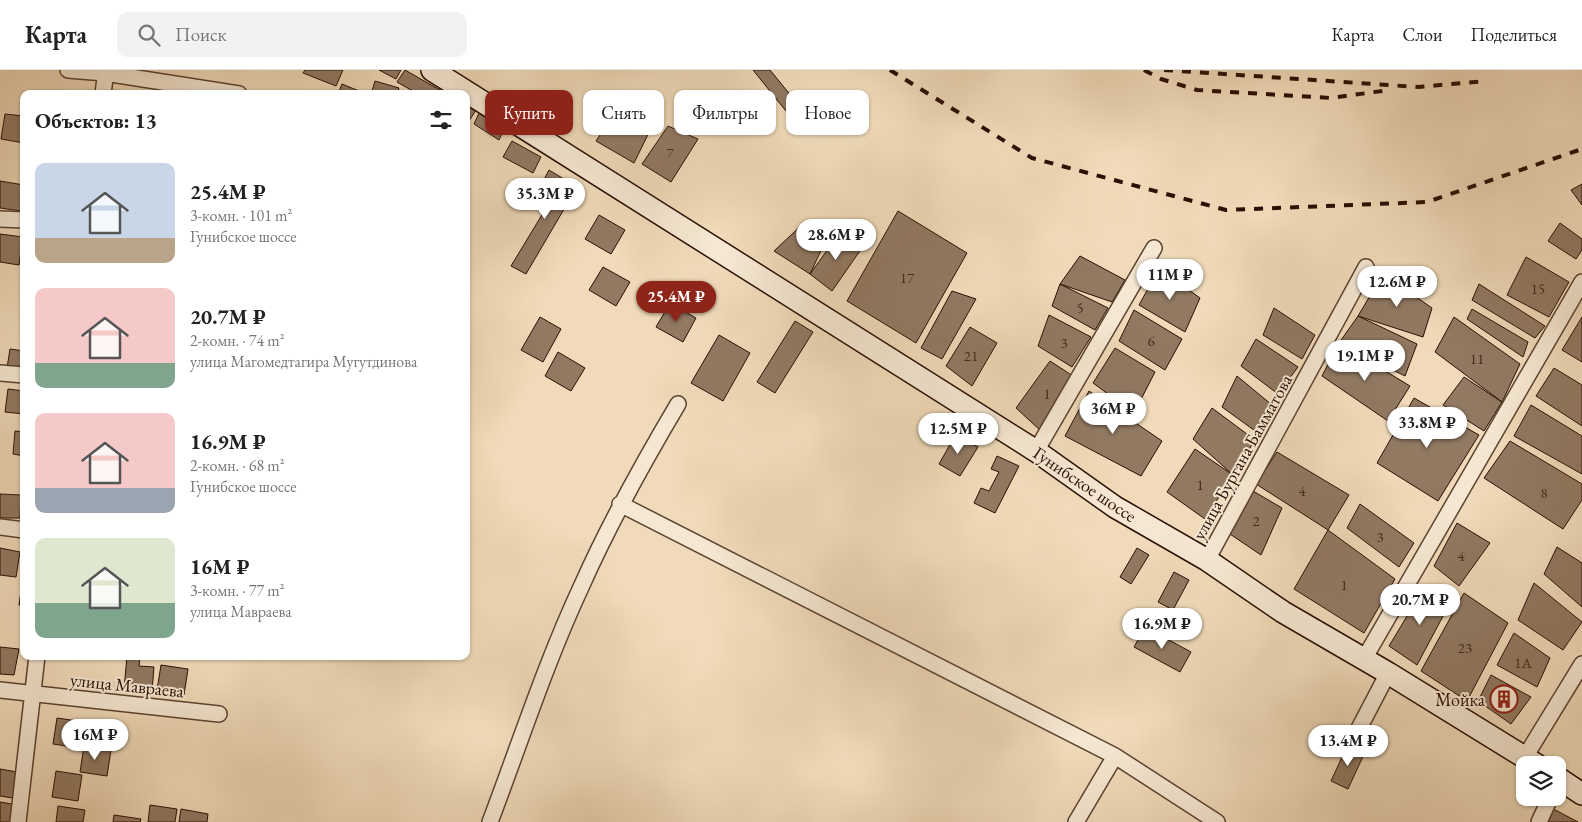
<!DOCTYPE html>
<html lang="ru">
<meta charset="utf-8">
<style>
body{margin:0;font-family:"EB Garamond",serif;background:#f2f2f2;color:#222;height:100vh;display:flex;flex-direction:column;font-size:19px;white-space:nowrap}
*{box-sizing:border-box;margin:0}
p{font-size:16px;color:#767676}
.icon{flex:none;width:28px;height:28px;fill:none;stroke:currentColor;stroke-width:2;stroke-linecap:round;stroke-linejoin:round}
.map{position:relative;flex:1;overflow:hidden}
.sheet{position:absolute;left:20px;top:20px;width:450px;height:570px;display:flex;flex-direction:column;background:#fff;border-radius:10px;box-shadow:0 1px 4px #0004}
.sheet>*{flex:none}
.banner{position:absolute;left:485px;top:20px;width:475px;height:45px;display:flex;gap:10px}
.tools{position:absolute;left:1516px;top:686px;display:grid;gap:10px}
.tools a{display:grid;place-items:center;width:50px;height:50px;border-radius:10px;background:#fff;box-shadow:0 1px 4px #0004;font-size:25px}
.price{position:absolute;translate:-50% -42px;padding:0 11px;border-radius:18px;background:#fff;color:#222;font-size:16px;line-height:32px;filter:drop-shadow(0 1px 2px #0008)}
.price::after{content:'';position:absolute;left:50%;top:30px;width:15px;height:11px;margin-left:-8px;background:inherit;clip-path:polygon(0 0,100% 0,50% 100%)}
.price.current{background:#8f2418;color:#fff}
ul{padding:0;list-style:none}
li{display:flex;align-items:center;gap:15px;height:125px;padding:0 15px}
li span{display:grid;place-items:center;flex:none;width:140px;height:100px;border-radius:10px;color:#555}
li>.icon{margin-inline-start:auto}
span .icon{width:60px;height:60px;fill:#fffc;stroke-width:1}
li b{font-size:21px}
h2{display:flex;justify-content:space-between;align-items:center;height:60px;padding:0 15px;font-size:21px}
.chip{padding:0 18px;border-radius:10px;background:#fff;box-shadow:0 1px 4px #0004;font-size:18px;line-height:45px}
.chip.current{background:#8f2418;color:#fff}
header{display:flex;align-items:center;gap:30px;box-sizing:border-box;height:70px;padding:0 25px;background:#fff;border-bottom:1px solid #e0e0e0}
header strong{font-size:24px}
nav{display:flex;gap:28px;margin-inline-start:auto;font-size:18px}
.search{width:350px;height:45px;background:#f2f2f2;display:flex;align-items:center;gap:12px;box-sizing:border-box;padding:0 18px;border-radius:10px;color:#767676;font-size:19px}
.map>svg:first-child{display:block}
.building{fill:#917962;stroke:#2b0f04}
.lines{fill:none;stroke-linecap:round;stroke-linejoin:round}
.street-casing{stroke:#5c4231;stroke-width:18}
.secondary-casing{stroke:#2b0f04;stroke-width:24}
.street{stroke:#f5e7d2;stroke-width:15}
.secondary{stroke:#f5e7d2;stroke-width:21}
.rail{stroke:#2b0f04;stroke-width:4;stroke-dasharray:9 9;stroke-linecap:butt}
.labels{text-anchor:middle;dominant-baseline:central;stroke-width:4;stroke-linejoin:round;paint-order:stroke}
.number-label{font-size:15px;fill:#442a1c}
.street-label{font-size:18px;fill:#2b0f04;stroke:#f5e7d2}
.poi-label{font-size:18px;fill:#2b0f04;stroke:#f5e7d2;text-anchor:end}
</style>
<header>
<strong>Карта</strong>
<div class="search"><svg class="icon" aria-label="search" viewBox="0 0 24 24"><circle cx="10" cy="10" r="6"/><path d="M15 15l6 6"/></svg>Поиск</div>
<nav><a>Карта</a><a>Слои</a><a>Поделиться</a></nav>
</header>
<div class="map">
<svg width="1582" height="752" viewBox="0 0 1582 752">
<rect width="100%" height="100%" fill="#f0dab9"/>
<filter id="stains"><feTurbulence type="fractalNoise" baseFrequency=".004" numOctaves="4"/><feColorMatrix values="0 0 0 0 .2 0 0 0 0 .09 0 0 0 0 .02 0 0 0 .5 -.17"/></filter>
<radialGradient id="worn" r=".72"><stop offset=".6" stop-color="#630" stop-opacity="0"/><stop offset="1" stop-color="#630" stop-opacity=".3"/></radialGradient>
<path class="building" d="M 305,0 L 343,0 L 336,16 L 303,3 Z
M 379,0 L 401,0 L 396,9 Z
M 405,0 L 447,24 L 418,24 L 397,12 Z
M 753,0 L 770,0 L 801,38 L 790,46 Z
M 375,11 L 399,18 L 397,24 L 371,24 Z
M 342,14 L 359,21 L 358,24 L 338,24 Z
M 629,22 L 660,40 L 634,93 L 596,71 Z
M 466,34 L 476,40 L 469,51 L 466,50 Z
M 480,41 L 505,56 L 499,70 L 474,54 Z
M 5,44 L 24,46 L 24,73 L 1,69 Z
M 668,56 L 698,69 L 671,112 L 642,94 Z
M 512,71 L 541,87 L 533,103 L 503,87 Z
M 549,100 L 577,117 L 526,204 L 511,196 L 554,125 L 540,117 Z
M 0,111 L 24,115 L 21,141 L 0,138 Z
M 1582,114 L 1582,135 L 1571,120 Z
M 898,141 L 967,183 L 916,273 L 847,231 Z
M 599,145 L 625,160 L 611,184 L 585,169 Z
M 806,151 L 826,170 L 810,204 L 774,181 Z
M 1560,153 L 1582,169 L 1582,180 L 1576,189 L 1548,171 Z
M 841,161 L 862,178 L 832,221 L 810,204 Z
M 0,164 L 23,167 L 19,195 L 0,192 Z
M 1080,186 L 1125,210 L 1112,232 L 1060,214 Z
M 1526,187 L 1569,212 L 1549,247 L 1507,225 Z
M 603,197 L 630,212 L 616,236 L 589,220 Z
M 1159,199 L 1200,228 L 1185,262 L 1139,235 Z
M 1383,204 L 1432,238 L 1423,267 L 1358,246 Z
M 1060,214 L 1108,238 L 1095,260 L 1052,236 Z
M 1479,214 L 1545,256 L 1535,268 L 1472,230 Z
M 952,221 L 976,229 L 942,289 L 921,278 Z
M 670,233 L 696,248 L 683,272 L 656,257 Z
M 1274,238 L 1315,265 L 1302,289 L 1263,265 Z
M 1472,239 L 1528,272 L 1523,287 L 1467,249 Z
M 1134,240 L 1182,269 L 1165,300 L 1119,271 Z
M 1049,245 L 1091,267 L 1072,297 L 1038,276 Z
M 1358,246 L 1417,274 L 1405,306 L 1339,273 Z
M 540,247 L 561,259 L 543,292 L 521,280 Z
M 1454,247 L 1520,294 L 1502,332 L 1435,282 Z
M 1582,247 L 1582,292 L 1562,280 Z
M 795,251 L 813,262 L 775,323 L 757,312 Z
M 970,257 L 997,273 L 972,316 L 946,296 Z
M 719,265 L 750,283 L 723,331 L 691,313 Z
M 1256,269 L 1298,297 L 1278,324 L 1241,296 Z
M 1339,273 L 1410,316 L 1388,351 L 1322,306 Z
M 1115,278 L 1155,302 L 1134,343 L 1093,313 Z
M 10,279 L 24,281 L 24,300 L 7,298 Z
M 558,282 L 585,298 L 571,321 L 545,306 Z
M 1050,291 L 1076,308 L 1041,361 L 1016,338 Z
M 1554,298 L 1582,315 L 1582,356 L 1536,326 Z
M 1237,306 L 1272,335 L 1258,363 L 1222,337 Z
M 1464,307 L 1502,332 L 1484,361 L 1443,335 Z
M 8,319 L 24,321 L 24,344 L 5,342 Z
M 1089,321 L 1162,371 L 1141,406 L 1065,366 Z
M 1414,328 L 1479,365 L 1438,431 L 1377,393 Z
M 1531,335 L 1582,366 L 1582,404 L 1514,366 Z
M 1212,338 L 1255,370 L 1233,405 L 1193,369 Z
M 15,361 L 24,362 L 24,386 L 13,384 Z
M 956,364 L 978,377 L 960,406 L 939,394 Z
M 1510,371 L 1582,414 L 1582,430 L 1563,459 L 1484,408 Z
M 1195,379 L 1233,405 L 1205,449 L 1167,422 Z
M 1277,382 L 1349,425 L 1328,460 L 1256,414 Z
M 997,386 L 1019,396 L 995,443 L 974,433 L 981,418 L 989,421 L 999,402 L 991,399 Z
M 1253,421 L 1282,438 L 1261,485 L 1227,462 Z
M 0,424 L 21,425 L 20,448 L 0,448 Z
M 1360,434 L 1414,473 L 1399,497 L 1347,458 Z
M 1457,453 L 1490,473 L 1459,516 L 1434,496 Z
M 1328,460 L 1395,509 L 1364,563 L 1294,519 Z
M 1557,477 L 1582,493 L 1582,537 L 1544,504 Z
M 0,478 L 20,482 L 16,507 L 0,505 Z
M 1137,478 L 1149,485 L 1131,514 L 1120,507 Z
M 24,500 L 24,536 L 19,535 Z
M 1174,502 L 1189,510 L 1173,540 L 1158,532 Z
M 1534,513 L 1582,552 L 1563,580 L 1518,550 Z
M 1424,518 L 1450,533 L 1417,595 L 1389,576 Z
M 1464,523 L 1508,553 L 1467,631 L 1421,601 Z
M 1145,557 L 1191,582 L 1180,602 L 1134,577 Z
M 1514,563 L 1550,588 L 1537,617 L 1497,595 Z
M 0,577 L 19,579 L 14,605 L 0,604 Z
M 127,586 L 140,586 L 139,596 L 154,597 L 152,621 L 124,619 Z
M 161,595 L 188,599 L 184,625 L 157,620 Z
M 1491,605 L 1531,627 L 1511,654 L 1478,631 Z
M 57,648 L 84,652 L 80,678 L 53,674 Z
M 1348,674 L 1365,682 L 1348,719 L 1331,711 Z
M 84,676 L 111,680 L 107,706 L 80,702 Z
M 0,699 L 23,703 L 19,729 L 0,726 Z
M 56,701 L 82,705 L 78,731 L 52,727 Z
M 0,732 L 18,735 L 15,752 L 0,752 Z
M 150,735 L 177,739 L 175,752 L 148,752 Z
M 1546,735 L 1578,752 L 1543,752 Z
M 58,736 L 85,740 L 83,752 L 56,752 Z
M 181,739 L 208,744 L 207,752 L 179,752 Z
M 114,745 L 141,749 L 140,752 L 113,752 Z"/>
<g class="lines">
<g class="street-casing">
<path id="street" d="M 68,0 L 105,3 L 239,24
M 103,24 L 106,0
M 0,149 L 24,150
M 0,303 L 24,305
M 1036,381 L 1154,178
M 620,434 L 1115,686 L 1217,752
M 0,457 L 24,460
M 1207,490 L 1366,197
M 1364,589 L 1582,212
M 0,620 L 219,644
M 1353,670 L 1388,603
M 1525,687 L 1582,594
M 18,752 L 37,586
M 490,752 C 520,673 546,592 582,515 C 610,452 643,393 678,334
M 1076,752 L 1115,686
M 1539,752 L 1550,728"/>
</g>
<g class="secondary-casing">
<path id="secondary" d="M 432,0 L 1036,381 L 1115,437 L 1207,490 L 1283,542 L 1388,603 L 1537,695
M 1558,708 L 1582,724"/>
</g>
<use href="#street" class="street"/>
<use href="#secondary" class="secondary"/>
<path class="rail" d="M 890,0 L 1032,88 L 1226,140 L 1427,132 L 1582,79
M 1144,0 L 1161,9 L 1197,20 L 1331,28 L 1389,20
M 1164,0 L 1418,17 L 1486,11"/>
</g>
<defs>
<g id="building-ring" transform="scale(1.4375)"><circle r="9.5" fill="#f5e7d2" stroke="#8f2418" stroke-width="1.5"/><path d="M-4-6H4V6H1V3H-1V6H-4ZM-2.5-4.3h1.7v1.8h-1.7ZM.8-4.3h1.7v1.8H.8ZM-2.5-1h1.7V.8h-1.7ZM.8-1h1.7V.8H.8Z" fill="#8f2418"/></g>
</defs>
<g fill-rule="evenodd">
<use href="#building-ring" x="1504" y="629"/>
</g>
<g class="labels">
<g class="number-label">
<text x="670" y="82">7</text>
<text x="907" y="207">17</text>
<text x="1538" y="218">15</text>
<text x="1080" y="237">5</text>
<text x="1151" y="270">6</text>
<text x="1064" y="272">3</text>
<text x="971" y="285">21</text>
<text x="1477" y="288">11</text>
<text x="1047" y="323">1</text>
<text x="1200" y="414">1</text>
<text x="1302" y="420">4</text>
<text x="1544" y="422">8</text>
<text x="1256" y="450">2</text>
<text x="1380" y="466">3</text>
<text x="1461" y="485">4</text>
<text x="1344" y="514">1</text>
<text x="1465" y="577">23</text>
<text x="1523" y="592">1А</text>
</g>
<g class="street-label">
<text transform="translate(1242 387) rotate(-61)">улица Бургана Бамматова</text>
<text transform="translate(1085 414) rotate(34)">Гунибское шоссе</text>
<text transform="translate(127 615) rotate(6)">улица Мавраева</text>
</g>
<g class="poi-label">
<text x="1485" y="629">Мойка</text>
</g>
</g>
<rect width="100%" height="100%" filter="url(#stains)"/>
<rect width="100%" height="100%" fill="url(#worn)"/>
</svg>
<div class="tools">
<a><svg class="icon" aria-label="layers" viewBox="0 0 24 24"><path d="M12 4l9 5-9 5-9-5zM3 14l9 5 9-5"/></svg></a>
</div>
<b class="price" style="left:545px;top:150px">35.3M ₽</b>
<b class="price" style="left:836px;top:191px">28.6M ₽</b>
<b class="price" style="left:1170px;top:231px">11M ₽</b>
<b class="price" style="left:1397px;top:238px">12.6M ₽</b>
<b class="price current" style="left:676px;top:253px">25.4M ₽</b>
<b class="price" style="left:1365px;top:312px">19.1M ₽</b>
<b class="price" style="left:1113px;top:365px">36M ₽</b>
<b class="price" style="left:1427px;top:379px">33.8M ₽</b>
<b class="price" style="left:958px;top:385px">12.5M ₽</b>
<b class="price" style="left:1420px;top:556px">20.7M ₽</b>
<b class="price" style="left:1162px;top:580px">16.9M ₽</b>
<b class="price" style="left:95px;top:691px">16M ₽</b>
<b class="price" style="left:1348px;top:697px">13.4M ₽</b>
<div class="banner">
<a class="chip current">Купить</a>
<a class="chip">Снять</a>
<a class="chip">Фильтры</a>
<a class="chip">Новое</a>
</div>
<section class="sheet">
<h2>Объектов: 13<svg class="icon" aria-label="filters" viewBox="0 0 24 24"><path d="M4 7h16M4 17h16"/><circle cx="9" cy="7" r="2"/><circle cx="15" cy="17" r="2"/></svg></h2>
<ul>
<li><span style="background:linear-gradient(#c9d6e8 75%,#b9a48a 0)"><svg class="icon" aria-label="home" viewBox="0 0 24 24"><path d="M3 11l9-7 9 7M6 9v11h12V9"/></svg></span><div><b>25.4M ₽</b><p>3-комн. · 101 m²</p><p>Гунибское шоссе</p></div></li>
<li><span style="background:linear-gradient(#f6c9c9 75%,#7fa58c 0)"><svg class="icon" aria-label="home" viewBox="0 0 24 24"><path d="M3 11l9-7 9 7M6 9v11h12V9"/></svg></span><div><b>20.7M ₽</b><p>2-комн. · 74 m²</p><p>улица Магомедтагира Мугутдинова</p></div></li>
<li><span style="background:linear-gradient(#f6c9c9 75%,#9aa5b1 0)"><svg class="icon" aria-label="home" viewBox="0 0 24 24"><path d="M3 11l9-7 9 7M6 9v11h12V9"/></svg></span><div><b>16.9M ₽</b><p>2-комн. · 68 m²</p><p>Гунибское шоссе</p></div></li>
<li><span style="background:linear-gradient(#dfe7d0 65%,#7fa58c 0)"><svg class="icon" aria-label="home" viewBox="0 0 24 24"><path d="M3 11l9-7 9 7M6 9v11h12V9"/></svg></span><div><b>16M ₽</b><p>3-комн. · 77 m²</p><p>улица Мавраева</p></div></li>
</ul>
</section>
</div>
